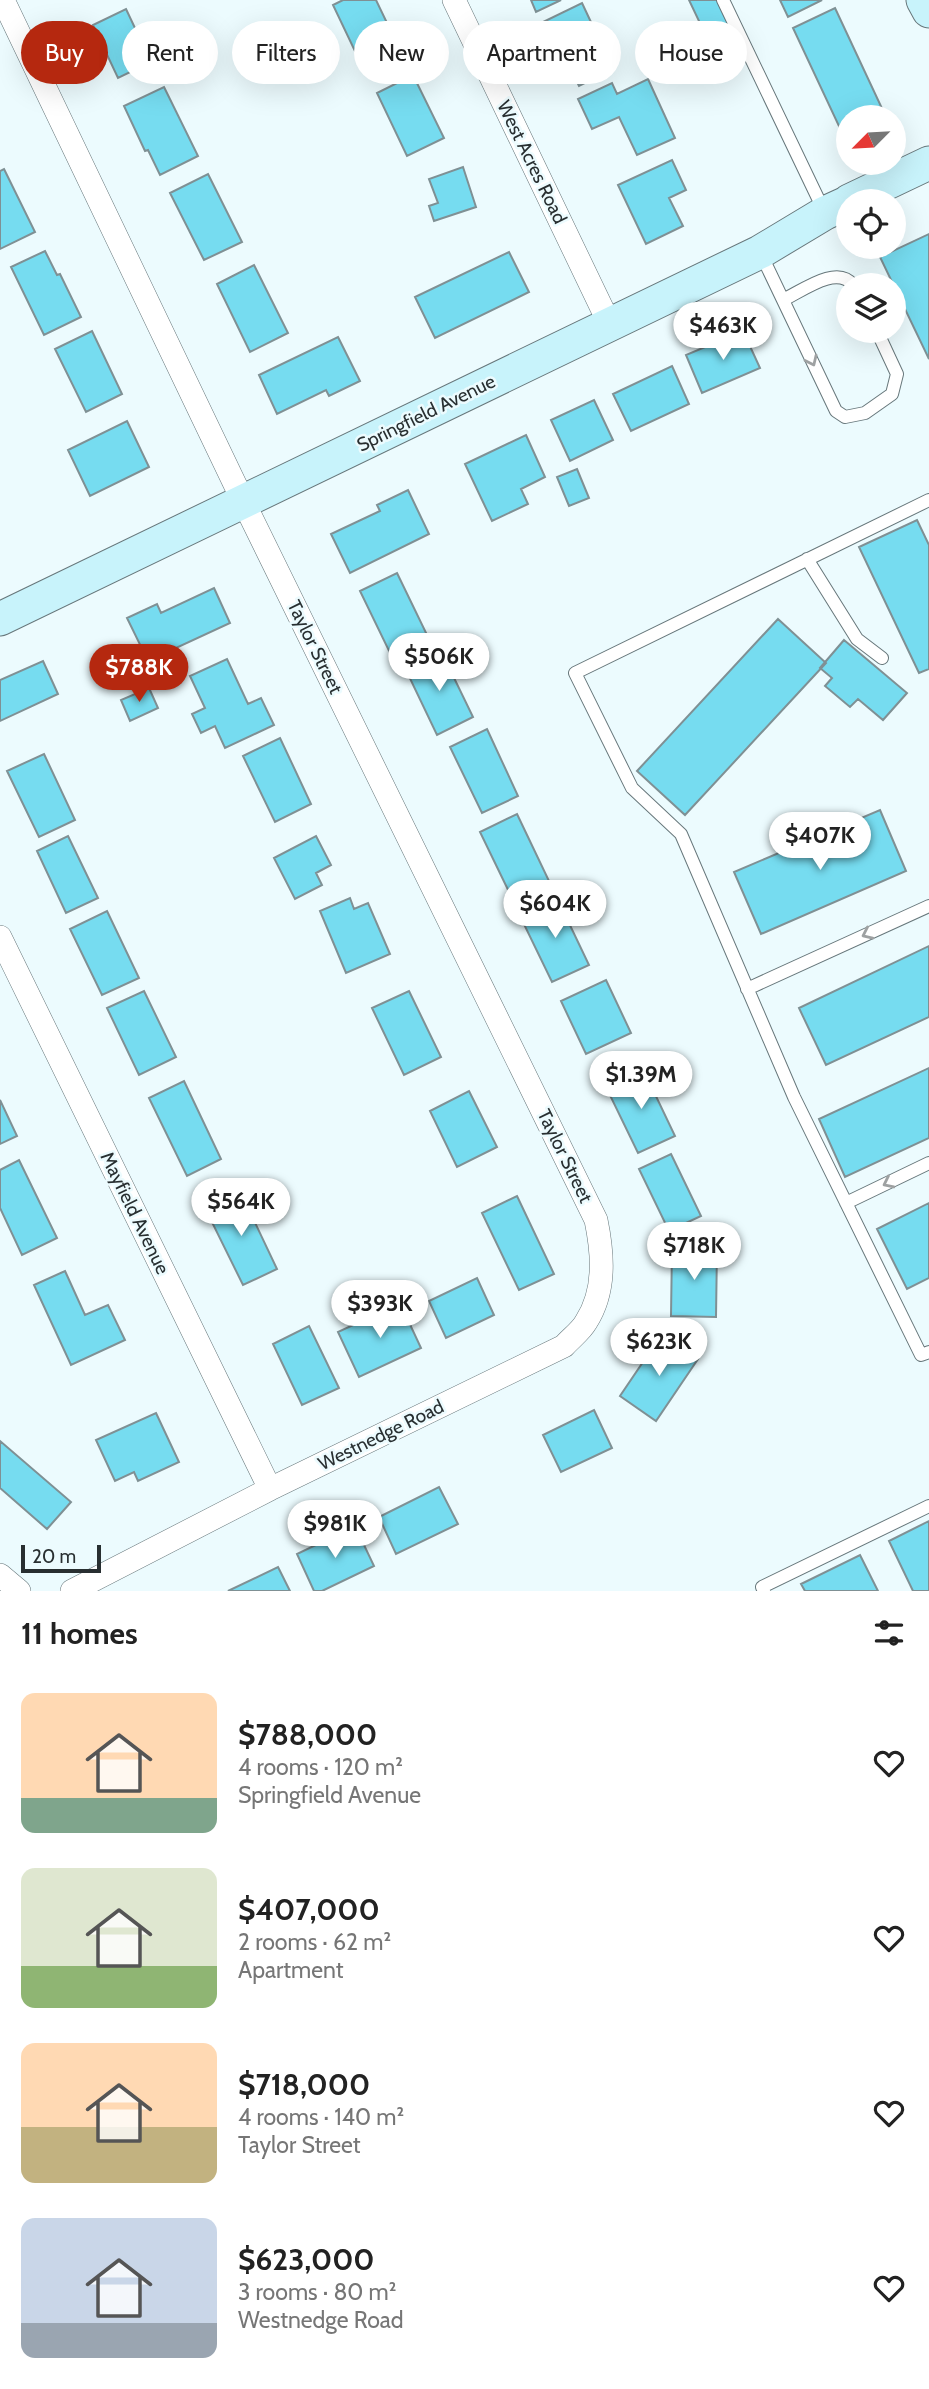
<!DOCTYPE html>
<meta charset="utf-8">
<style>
body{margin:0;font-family:Cabin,sans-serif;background:#f6f6f6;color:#222;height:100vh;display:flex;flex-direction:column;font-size:26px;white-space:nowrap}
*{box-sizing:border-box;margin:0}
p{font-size:23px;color:#767676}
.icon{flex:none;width:38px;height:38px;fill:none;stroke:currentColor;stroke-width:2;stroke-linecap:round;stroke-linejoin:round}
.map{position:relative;height:1591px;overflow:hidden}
.side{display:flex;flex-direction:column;background:#fff;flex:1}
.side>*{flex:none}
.banner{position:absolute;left:21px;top:21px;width:887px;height:63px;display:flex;gap:14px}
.needle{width:46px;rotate:246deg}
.tools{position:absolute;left:836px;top:105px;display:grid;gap:14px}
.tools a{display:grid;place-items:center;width:70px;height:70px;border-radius:50%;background:#fff;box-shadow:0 7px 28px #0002;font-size:35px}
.scale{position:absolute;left:21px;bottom:18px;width:80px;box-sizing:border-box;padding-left:7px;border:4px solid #282f31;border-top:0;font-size:19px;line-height:24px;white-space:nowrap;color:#282f31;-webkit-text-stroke:5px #ecfbfe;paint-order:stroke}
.price{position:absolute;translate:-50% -60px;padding:0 16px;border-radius:24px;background:#fff;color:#222;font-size:23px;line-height:46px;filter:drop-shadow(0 2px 4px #0008)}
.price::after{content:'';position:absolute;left:50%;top:42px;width:21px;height:16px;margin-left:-10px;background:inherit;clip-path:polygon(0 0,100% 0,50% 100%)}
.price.active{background:#b5280f;color:#fff}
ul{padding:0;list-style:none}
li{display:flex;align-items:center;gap:21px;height:175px;padding:0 21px}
li span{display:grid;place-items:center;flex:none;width:196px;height:140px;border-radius:14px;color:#555}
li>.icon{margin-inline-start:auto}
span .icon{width:84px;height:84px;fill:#fffc;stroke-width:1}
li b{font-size:30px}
h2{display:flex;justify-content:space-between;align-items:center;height:84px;padding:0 21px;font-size:30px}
.pill{padding:0 24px;border-radius:32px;background:#fff;box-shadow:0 7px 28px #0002;font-size:24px;line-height:63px}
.pill.active{background:#b5280f;color:#fff}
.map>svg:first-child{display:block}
.building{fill:#76dcf0;stroke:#7f9094;stroke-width:2}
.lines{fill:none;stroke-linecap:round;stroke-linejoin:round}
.lane-casing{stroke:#67777b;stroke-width:14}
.street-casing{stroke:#67777b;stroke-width:24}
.secondary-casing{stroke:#67777b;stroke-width:35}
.lane{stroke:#fff;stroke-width:12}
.street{stroke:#fff;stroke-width:23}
.secondary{stroke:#c8f3fb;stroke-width:33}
.oneway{stroke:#9ea1a2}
.labels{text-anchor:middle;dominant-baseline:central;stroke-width:5;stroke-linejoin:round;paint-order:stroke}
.street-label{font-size:19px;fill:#282f31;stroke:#ecfbfe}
</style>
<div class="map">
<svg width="929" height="1591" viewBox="0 0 929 1591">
<rect width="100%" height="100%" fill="#ecfbfe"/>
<path class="building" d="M 343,0 L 376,0 L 400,50 L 363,68 L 333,5 Z
M 531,0 L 561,0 L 536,12 Z
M 689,0 L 718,0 L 731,26 L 707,38 Z
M 780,0 L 822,0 L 788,17 Z
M 582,3 L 613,69 L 579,86 L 560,48 L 554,51 L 541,23 Z
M 835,8 L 886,117 L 849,117 L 849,137 L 845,139 L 793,28 Z
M 126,9 L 151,62 L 118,78 L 93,25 Z
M 413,75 L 444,138 L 407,156 L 377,93 Z
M 648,79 L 675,138 L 637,155 L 619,117 L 592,129 L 578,99 L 612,83 L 617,94 Z
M 164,87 L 198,156 L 160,175 L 148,150 L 145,151 L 124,106 Z
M 672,160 L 686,190 L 669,198 L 683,226 L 646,244 L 618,185 Z
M 463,167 L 476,207 L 434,221 L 429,206 L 438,203 L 429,179 Z
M 4,169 L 35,232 L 0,249 L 0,171 Z
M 208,174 L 242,242 L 204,260 L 170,193 Z
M 929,234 L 929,359 L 880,257 Z
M 45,251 L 57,275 L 60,274 L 81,317 L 44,335 L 11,267 Z
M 509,252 L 529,292 L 435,338 L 415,297 Z
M 254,265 L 288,333 L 250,352 L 217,284 Z
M 92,331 L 122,394 L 86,412 L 55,349 Z
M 743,331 L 760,368 L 702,393 L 686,355 Z
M 338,337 L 360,381 L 329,396 L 326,390 L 277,414 L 259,375 Z
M 672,366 L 689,404 L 631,431 L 613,394 Z
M 594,400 L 613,440 L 570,461 L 551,420 Z
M 127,421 L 149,467 L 90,496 L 68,450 Z
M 526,435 L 545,477 L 521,489 L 528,504 L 492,521 L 465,464 Z
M 577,469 L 589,498 L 569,506 L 557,477 Z
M 408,490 L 429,534 L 350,573 L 331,534 L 380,511 L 377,505 Z
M 917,520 L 929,545 L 929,669 L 919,673 L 859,547 Z
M 397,573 L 429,639 L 392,657 L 360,591 Z
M 214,588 L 230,623 L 148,661 L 127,618 L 157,604 L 161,613 Z
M 778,619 L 826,663 L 685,815 L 637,771 Z
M 844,640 L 907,693 L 883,720 L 858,699 L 850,707 L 825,686 L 832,678 L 820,668 Z
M 441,651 L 473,717 L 437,735 L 405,668 Z
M 227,659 L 248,704 L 261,698 L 274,725 L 225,748 L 215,726 L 201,733 L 192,714 L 205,708 L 190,676 Z
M 43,661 L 58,694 L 0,721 L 0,680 Z
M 149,688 L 158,708 L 130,721 L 121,700 Z
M 487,729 L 518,796 L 482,813 L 450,747 Z
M 280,738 L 311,804 L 275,822 L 243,756 Z
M 44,754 L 75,820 L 39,837 L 7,771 Z
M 880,810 L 906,871 L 761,934 L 734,872 Z
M 517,814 L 549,881 L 512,898 L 480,832 Z
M 68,836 L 98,898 L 66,913 L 37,851 Z
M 316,836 L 331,865 L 316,873 L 322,885 L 295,899 L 274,858 Z
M 350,898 L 354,909 L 368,903 L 390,954 L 346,973 L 320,911 Z
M 557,898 L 589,965 L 552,982 L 520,916 Z
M 107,911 L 139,978 L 102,995 L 70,929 Z
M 929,946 L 929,1017 L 826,1065 L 799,1008 Z
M 606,980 L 631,1033 L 586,1054 L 561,1001 Z
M 144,991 L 176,1057 L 139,1075 L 107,1008 Z
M 409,991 L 441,1057 L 404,1075 L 372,1008 Z
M 929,1068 L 929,1138 L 845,1177 L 819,1119 Z
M 643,1069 L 675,1136 L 638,1153 L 606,1087 Z
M 184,1081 L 221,1159 L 187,1176 L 149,1098 Z
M 469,1091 L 497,1147 L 457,1167 L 430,1111 Z
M 0,1100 L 17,1136 L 0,1144 Z
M 671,1154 L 701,1216 L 669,1231 L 639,1169 Z
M 19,1160 L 57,1238 L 22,1255 L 0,1208 L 0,1170 Z
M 240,1191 L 277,1269 L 243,1285 L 205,1208 Z
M 517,1196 L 554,1274 L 519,1290 L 482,1213 Z
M 929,1203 L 929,1278 L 907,1289 L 877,1229 Z
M 672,1248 L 717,1248 L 716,1317 L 671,1316 Z
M 65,1271 L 85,1315 L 108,1305 L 125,1340 L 71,1365 L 34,1285 Z
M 477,1278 L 494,1315 L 446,1338 L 429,1301 Z
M 400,1303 L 421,1348 L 359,1377 L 338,1332 Z
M 309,1326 L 339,1388 L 302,1405 L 273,1344 Z
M 662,1334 L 698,1359 L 656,1421 L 620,1396 Z
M 594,1410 L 612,1448 L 561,1472 L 543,1435 Z
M 156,1413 L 179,1462 L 138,1481 L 134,1472 L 115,1481 L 96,1440 Z
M 0,1441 L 71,1502 L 47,1529 L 0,1488 Z
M 439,1487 L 458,1524 L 396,1554 L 379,1517 Z
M 929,1521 L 929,1591 L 913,1591 L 889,1541 Z
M 355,1526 L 374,1566 L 322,1591 L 314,1591 L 297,1554 Z
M 860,1555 L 878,1591 L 805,1591 L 801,1584 Z
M 278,1567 L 290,1591 L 228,1591 Z"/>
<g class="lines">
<g class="lane-casing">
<path id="lane" d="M 723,0 L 825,213
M 760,252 L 836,411 L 845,417 L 865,413 L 892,394 L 897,374 L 877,331
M 783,300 C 802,291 837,264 853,285
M 929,500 L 575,673 L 632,788 L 681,834 L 794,1097 L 921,1355 L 929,1352
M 807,559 L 857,639 L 882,658
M 747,989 L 929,906
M 846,1203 L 929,1163
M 764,1591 L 762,1587 L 929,1506"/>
</g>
<g class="street-casing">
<path id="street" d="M 3,0 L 243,501 L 596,1220 C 603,1254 606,1291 586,1322 C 581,1331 571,1338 564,1346 L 270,1489 L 72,1591
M 454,0 L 610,325
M 0,937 L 270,1489
M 0,1575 L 19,1591"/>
</g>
<g class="secondary-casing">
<path id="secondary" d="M 923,0 L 929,11
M 849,201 L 929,163
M 0,619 L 760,252 L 825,213 L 849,202"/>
</g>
<use href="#lane" class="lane"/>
<use href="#street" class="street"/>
<use href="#secondary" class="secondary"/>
</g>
<defs><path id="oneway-chevron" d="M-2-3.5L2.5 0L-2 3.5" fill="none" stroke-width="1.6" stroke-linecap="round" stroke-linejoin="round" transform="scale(1.75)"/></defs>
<g class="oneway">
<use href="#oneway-chevron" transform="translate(812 361) rotate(65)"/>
<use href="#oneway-chevron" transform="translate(867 934) rotate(155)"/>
<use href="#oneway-chevron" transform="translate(888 1183) rotate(154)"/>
</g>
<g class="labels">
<g class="street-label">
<text transform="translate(532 162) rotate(64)">West Acres Road</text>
<text transform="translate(426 413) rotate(-26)">Springfield Avenue</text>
<text transform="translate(315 647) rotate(64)">Taylor Street</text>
<text transform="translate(565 1156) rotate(64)">Taylor Street</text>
<text transform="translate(135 1213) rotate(64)">Mayfield Avenue</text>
<text transform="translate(381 1435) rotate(-26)">Westnedge Road</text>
</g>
</g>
</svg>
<div class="tools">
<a><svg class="needle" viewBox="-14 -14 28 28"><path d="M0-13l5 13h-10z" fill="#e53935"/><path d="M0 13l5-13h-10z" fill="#767676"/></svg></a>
<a><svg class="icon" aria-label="locate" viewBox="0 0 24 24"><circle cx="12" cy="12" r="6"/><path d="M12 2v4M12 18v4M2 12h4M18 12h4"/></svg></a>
<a><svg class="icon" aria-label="layers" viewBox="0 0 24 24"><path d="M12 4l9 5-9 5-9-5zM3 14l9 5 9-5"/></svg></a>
</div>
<div class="scale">20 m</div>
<b class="price" style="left:723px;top:362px">$463K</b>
<b class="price" style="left:439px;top:693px">$506K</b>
<b class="price active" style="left:139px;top:704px">$788K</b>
<b class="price" style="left:820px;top:872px">$407K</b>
<b class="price" style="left:555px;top:940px">$604K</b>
<b class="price" style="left:641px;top:1111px">$1.39M</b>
<b class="price" style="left:241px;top:1238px">$564K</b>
<b class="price" style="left:694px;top:1282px">$718K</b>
<b class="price" style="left:380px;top:1340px">$393K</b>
<b class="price" style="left:659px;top:1378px">$623K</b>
<b class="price" style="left:335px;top:1560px">$981K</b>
<div class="banner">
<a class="pill active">Buy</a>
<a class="pill">Rent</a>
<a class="pill">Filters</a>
<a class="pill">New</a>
<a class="pill">Apartment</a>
<a class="pill">House</a>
</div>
</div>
<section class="side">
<h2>11 homes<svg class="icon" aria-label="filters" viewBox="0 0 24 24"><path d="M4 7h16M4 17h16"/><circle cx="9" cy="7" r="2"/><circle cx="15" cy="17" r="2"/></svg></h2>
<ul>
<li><span style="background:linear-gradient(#ffd9b3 75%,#7fa58c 0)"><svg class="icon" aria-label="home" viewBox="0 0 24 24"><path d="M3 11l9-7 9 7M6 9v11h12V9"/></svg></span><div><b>$788,000</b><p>4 rooms · 120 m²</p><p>Springfield Avenue</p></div><svg class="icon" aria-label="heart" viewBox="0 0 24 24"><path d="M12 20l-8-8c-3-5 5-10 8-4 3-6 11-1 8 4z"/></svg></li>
<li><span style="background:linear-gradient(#dfe7d0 70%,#8fb573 0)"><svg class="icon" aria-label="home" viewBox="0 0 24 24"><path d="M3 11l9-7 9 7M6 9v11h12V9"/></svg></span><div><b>$407,000</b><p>2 rooms · 62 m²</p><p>Apartment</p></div><svg class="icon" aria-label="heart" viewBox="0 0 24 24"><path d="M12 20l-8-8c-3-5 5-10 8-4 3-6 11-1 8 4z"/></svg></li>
<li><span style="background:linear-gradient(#ffd9b3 60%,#c2b280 0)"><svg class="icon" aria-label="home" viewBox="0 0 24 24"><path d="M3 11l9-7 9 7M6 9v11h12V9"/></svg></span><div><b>$718,000</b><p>4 rooms · 140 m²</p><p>Taylor Street</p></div><svg class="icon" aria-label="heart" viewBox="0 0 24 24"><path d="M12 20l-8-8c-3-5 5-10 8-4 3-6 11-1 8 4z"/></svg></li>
<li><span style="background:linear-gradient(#c9d6e8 75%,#9aa5b1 0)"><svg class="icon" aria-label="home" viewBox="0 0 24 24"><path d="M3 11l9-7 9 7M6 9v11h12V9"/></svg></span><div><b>$623,000</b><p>3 rooms · 80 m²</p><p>Westnedge Road</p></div><svg class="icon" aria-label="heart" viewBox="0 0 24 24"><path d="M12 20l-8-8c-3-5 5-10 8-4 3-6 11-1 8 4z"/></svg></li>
</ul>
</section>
